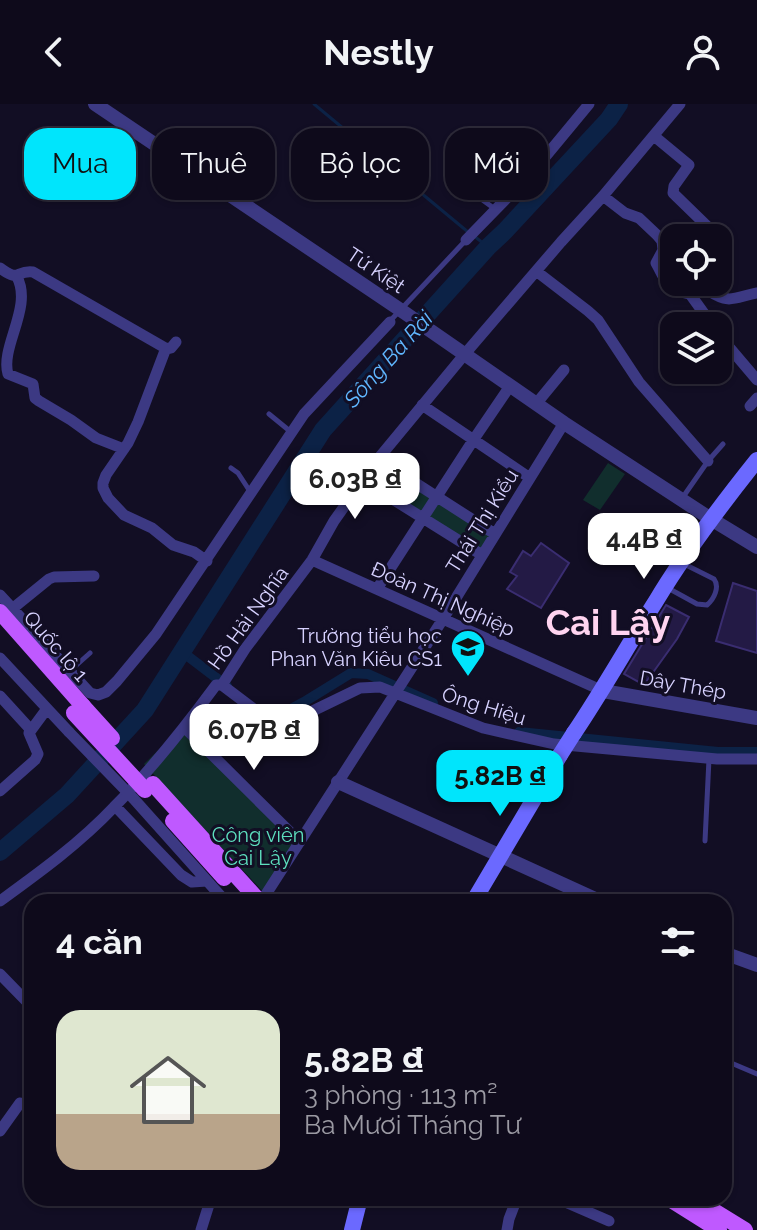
<!DOCTYPE html>
<html lang="vi">
<meta charset="utf-8">
<style>
body{margin:0;font-family:Raleway,sans-serif;background:#171324;color:#f1f3f6;height:100vh;display:flex;flex-direction:column;font-size:30px;white-space:nowrap}
*{box-sizing:border-box;margin:0}
p{font-size:26px;color:#9b9aa3}
.icon{flex:none;width:44px;height:44px;fill:none;stroke:currentColor;stroke-width:2;stroke-linecap:round;stroke-linejoin:round}
.map{position:relative;flex:1;overflow:hidden}
.sheet{position:absolute;left:24px;top:790px;width:708px;height:312px;display:flex;flex-direction:column;background:#0e0a1b;border-radius:24px;box-shadow:0 2px 6px #0004,0 0 0 2px #2e2b3a}
.sheet>*{flex:none}
.banner{position:absolute;left:24px;top:24px;width:710px;height:72px;display:flex;gap:16px}
.controls{position:absolute;left:660px;top:120px;display:grid;gap:16px}
.controls a{display:grid;place-items:center;width:72px;height:72px;border-radius:16px;background:#0e0a1b;box-shadow:0 2px 6px #0004,0 0 0 2px #2e2b3a;font-size:40px}
.price{position:absolute;translate:-50% -68px;padding:0 18px;border-radius:16px;background:#fff;color:#222;font-size:26px;line-height:52px;filter:drop-shadow(0 2px 4px #0008)}
.price::after{content:'';position:absolute;left:50%;top:48px;width:24px;height:18px;margin-left:-12px;background:inherit;clip-path:polygon(0 0,100% 0,50% 100%)}
.price.current{background:#00e5fc;color:#111}
ul{padding:0;list-style:none}
li{display:flex;align-items:center;gap:24px;height:200px;padding:0 32px}
li+li{border-top:2px solid #2e2b3a}
li span{display:grid;place-items:center;flex:none;width:224px;height:160px;border-radius:24px;color:#555}
li>.icon{margin-inline-start:auto}
span .icon{width:96px;height:96px;fill:#fffc;stroke-width:1}
li b{font-size:34px}
h2{display:flex;justify-content:space-between;align-items:center;height:96px;padding:0 32px;font-size:34px}
.tag{padding:0 28px;border-radius:24px;background:#0e0a1b;box-shadow:0 2px 6px #0004,0 0 0 2px #2e2b3a;font-size:28px;line-height:72px}
.tag.current{background:#00e5fc;color:#111}
header{display:flex;justify-content:space-between;align-items:center;height:104px;padding:0 32px;background:#0e0a1b;font-size:36px;font-weight:700}
.map>svg:first-child{display:block}
.green{fill:#112e2d}
.lines{fill:none;stroke-linecap:round;stroke-linejoin:round}
.stream{stroke:#0c2246;stroke-width:3}
.canal{stroke:#0c2246;stroke-width:10}
.river{stroke:#0c2246;stroke-width:18}
.building{fill:#231a45;stroke:#3a2d71;stroke-width:2}
.service{stroke:#3c3983;stroke-width:5}
.minor{stroke:#3c3983;stroke-width:11}
.tertiary{stroke:#3c3983;stroke-width:14}
.secondary{stroke:#6b69ff;stroke-width:16}
.primary{stroke:#bf59ff;stroke-width:16}
.minor-bridge{stroke:#3c3983;stroke-width:11}
.secondary-bridge{stroke:#6b69ff;stroke-width:16}
.primary-bridge{stroke:#bf59ff;stroke-width:16}
.labels{text-anchor:middle;dominant-baseline:central;stroke-width:6;stroke-linejoin:round;paint-order:stroke}
.street-label{font-size:20px;fill:#d7d2ff;stroke:#120e24}
.poi-label{font-size:20px;fill:#d7d2ff;stroke:#120e24;text-anchor:end}
.park-label{font-size:20px;fill:#5ddfbe;stroke:#120e24}
.water-label{font-size:22px;font-style:italic;fill:#60b7ff;stroke:#120e24}
.town-label{font-size:36px;font-weight:bold;fill:#ffd4f0;stroke:#120e24}
</style>
<header><svg class="icon" aria-label="back" viewBox="0 0 24 24"><path d="M15 5l-7 7 7 7"/></svg>Nestly<svg class="icon" aria-label="person" viewBox="0 0 24 24"><circle cx="12" cy="8" r="4"/><path d="M4 21q1-7 8-7t8 7"/></svg></header>
<div class="map">
<svg width="757" height="1126" viewBox="0 0 757 1126">
<rect width="100%" height="100%" fill="#120e24"/>
<path class="green" d="M 378,355 L 495,430 L 482,451 L 362,376 Z
M 608,359 L 625,370 L 600,406 L 583,396 Z
M 182,623 L 296,743 L 266,791 L 144,660 Z"/>
<g class="lines">
<path class="stream" d="M 314,0 L 468,128
M 474,132 L 488,143"/>
<path class="canal" d="M 181,547 L 227,582
M 267,609 L 280,611 L 304,598 L 351,569 L 368,570 L 433,599
M 519,628 L 718,648 L 757,648"/>
<path class="river" d="M 0,748 L 67,691 L 145,606 L 323,326 L 488,143 L 505,127 L 609,15 L 619,0"/>
</g>
<path class="building" d="M 541,439 L 569,459 L 541,504 L 507,485 L 517,472 L 510,468 L 523,447 L 531,452 Z
M 733,479 L 757,487 L 757,549 L 716,537 Z
M 666,501 L 689,513 L 677,535 L 644,581 L 624,570 Z"/>
<g class="lines">
<path class="service" d="M 481,62 L 511,89
M 477,92 L 495,105
M 390,217 L 466,136
M 269,310 L 291,328
M 231,364 L 238,369 L 251,389
M 683,393 L 708,357 L 723,340
M 666,483 L 697,500 L 707,501 C 714,495 720,483 714,475 L 682,459
M 71,566 L 90,549
M 705,737 L 709,655
M 724,956 L 757,970"/>
<path class="minor" d="M 654,32 L 689,61 L 674,82 L 673,89 L 709,124 L 714,134
M 603,92 L 625,109 L 639,114 L 657,131 L 662,137 L 663,146 L 656,159 C 668,180 665,185 690,190 L 713,222
M 466,136 L 536,64 L 589,0
M 0,164 C 20,179 15,166 33,168 L 167,245 L 171,244 L 176,238
M 536,167 L 588,207 L 598,216 L 639,278 L 708,357
M 17,173 C 33,203 0,243 8,270 L 33,280 L 35,294 L 39,297 L 71,316 L 96,334 L 124,345
M 709,178 L 709,187 C 730,201 735,193 757,189
M 718,230 L 757,276
M 166,244 L 138,318 L 128,339 L 106,371 L 103,379 L 103,384 L 108,394 L 124,411 L 152,424 L 173,441 L 194,448 L 207,457
M 536,300 L 564,266
M 422,301 L 530,374
M 750,302 L 757,294
M 378,355 L 495,430
M 362,376 L 482,451
M 312,456 L 603,587
M 377,485 L 474,335 L 510,282
M 0,491 L 90,589 L 98,591 L 106,588 L 117,577 L 156,530 L 304,310 L 390,218
M 12,505 L 49,475 L 54,473 L 94,472
M 0,554 L 69,628
M 222,581 L 255,606 L 277,617 L 294,616 L 360,584 L 380,583 L 483,624 L 554,640 L 717,655 L 757,655
M 0,592 L 31,626
M 184,623 L 300,738
M 0,687 L 35,656 L 38,650 L 29,629 L 46,606
M 133,694 L 226,798
M 115,702 L 181,771 L 192,778 L 207,777
M 0,797 C 40,768 80,739 114,703 C 151,666 185,623 216,581 L 222,581 L 245,545 L 312,456 L 334,417 L 378,355 L 464,251 L 561,138 L 603,92 L 680,0
M 261,798 L 443,515 L 564,319
M 0,870 L 32,903
M 0,1027 L 20,999
M 556,1094 L 609,1117
M 201,1126 L 211,1094
M 507,1126 L 509,1115 L 517,1094"/>
<path class="tertiary" d="M 95,0 L 405,209 L 564,319 L 711,415 L 757,443
M 603,587 L 757,614
M 338,678 L 602,798
M 724,849 L 757,861"/>
<path class="secondary" d="M 574,629 C 603,586 628,541 656,497 C 686,447 721,401 757,356
M 473,798 L 560,651
M 352,1126 L 360,1094"/>
<path class="primary" d="M 0,508 L 83,602
M 153,680 L 260,798
M 173,717 L 224,774
M 668,1094 L 719,1126
M 693,1094 L 745,1126"/>
<path class="minor-bridge" d="M 69,628 L 133,694"/>
<path class="secondary-bridge" d="M 560,651 L 574,629"/>
<path class="primary-bridge" d="M 83,602 L 112,634
M 74,609 L 145,686"/>
</g>
<defs>
<g id="school-pin" transform="scale(1.8)"><path d="M0 17L-7.5 6A9.5 9.5 0 1 1 7.5 6Z" fill="#00e5fc" stroke="#120e24"/><path d="M0-5L7-2L0 1L-7-2ZM-4 1L0 2.5L4 1V4Q0 6-4 4Z" fill="#111"/></g>
</defs>
<g fill-rule="evenodd">
<use href="#school-pin" x="468" y="543"/>
</g>
<g class="labels">
<g class="street-label">
<text transform="translate(376 166) rotate(34)">Tứ Kiệt</text>
<text transform="translate(482 417) rotate(-58)">Thái Thị Kiểu</text>
<text transform="translate(443 495) rotate(24)">Đoàn Thị Nghiệp</text>
<text transform="translate(248 514) rotate(-54)">Hồ Hải Nghĩa</text>
<text transform="translate(56 542) rotate(49)">Quốc lộ 1</text>
<text transform="translate(683 581) rotate(10)">Dây Thép</text>
<text transform="translate(484 602) rotate(17)">Ông Hiệu</text>
</g>
<g class="poi-label">
<text x="442" y="532">Trường tiểu học<tspan x="442" dy="23">Phan Văn Kiêu CS1</tspan></text>
</g>
<g class="park-label">
<text x="258" y="731">Công viên<tspan x="258" dy="23">Cai Lậy</tspan></text>
</g>
<g class="water-label">
<text transform="translate(388 255) rotate(-48)">Sông Ba Rài</text>
</g>
<g class="town-label">
<text x="608" y="518">Cai Lậy</text>
</g>
</g>
</svg>
<div class="controls">
<a><svg class="icon" aria-label="locate" viewBox="0 0 24 24"><circle cx="12" cy="12" r="6"/><path d="M12 2v4M12 18v4M2 12h4M18 12h4"/></svg></a>
<a><svg class="icon" aria-label="layers" viewBox="0 0 24 24"><path d="M12 4l9 5-9 5-9-5zM3 14l9 5 9-5"/></svg></a>
</div>
<b class="price" style="left:355px;top:417px">6.03B ₫</b>
<b class="price" style="left:644px;top:477px">4.4B ₫</b>
<b class="price" style="left:254px;top:668px">6.07B ₫</b>
<b class="price current" style="left:500px;top:714px">5.82B ₫</b>
<div class="banner">
<a class="tag current">Mua</a>
<a class="tag">Thuê</a>
<a class="tag">Bộ lọc</a>
<a class="tag">Mới</a>
</div>
<section class="sheet">
<h2>4 căn<svg class="icon" aria-label="filters" viewBox="0 0 24 24"><path d="M4 7h16M4 17h16"/><circle cx="9" cy="7" r="2"/><circle cx="15" cy="17" r="2"/></svg></h2>
<ul>
<li><span style="background:linear-gradient(#dfe7d0 65%,#b9a48a 0)"><svg class="icon" aria-label="home" viewBox="0 0 24 24"><path d="M3 11l9-7 9 7M6 9v11h12V9"/></svg></span><div><b>5.82B ₫</b><p>3 phòng · 113 m²</p><p>Ba Mươi Tháng Tư</p></div></li>
</ul>
</section>
</div>
